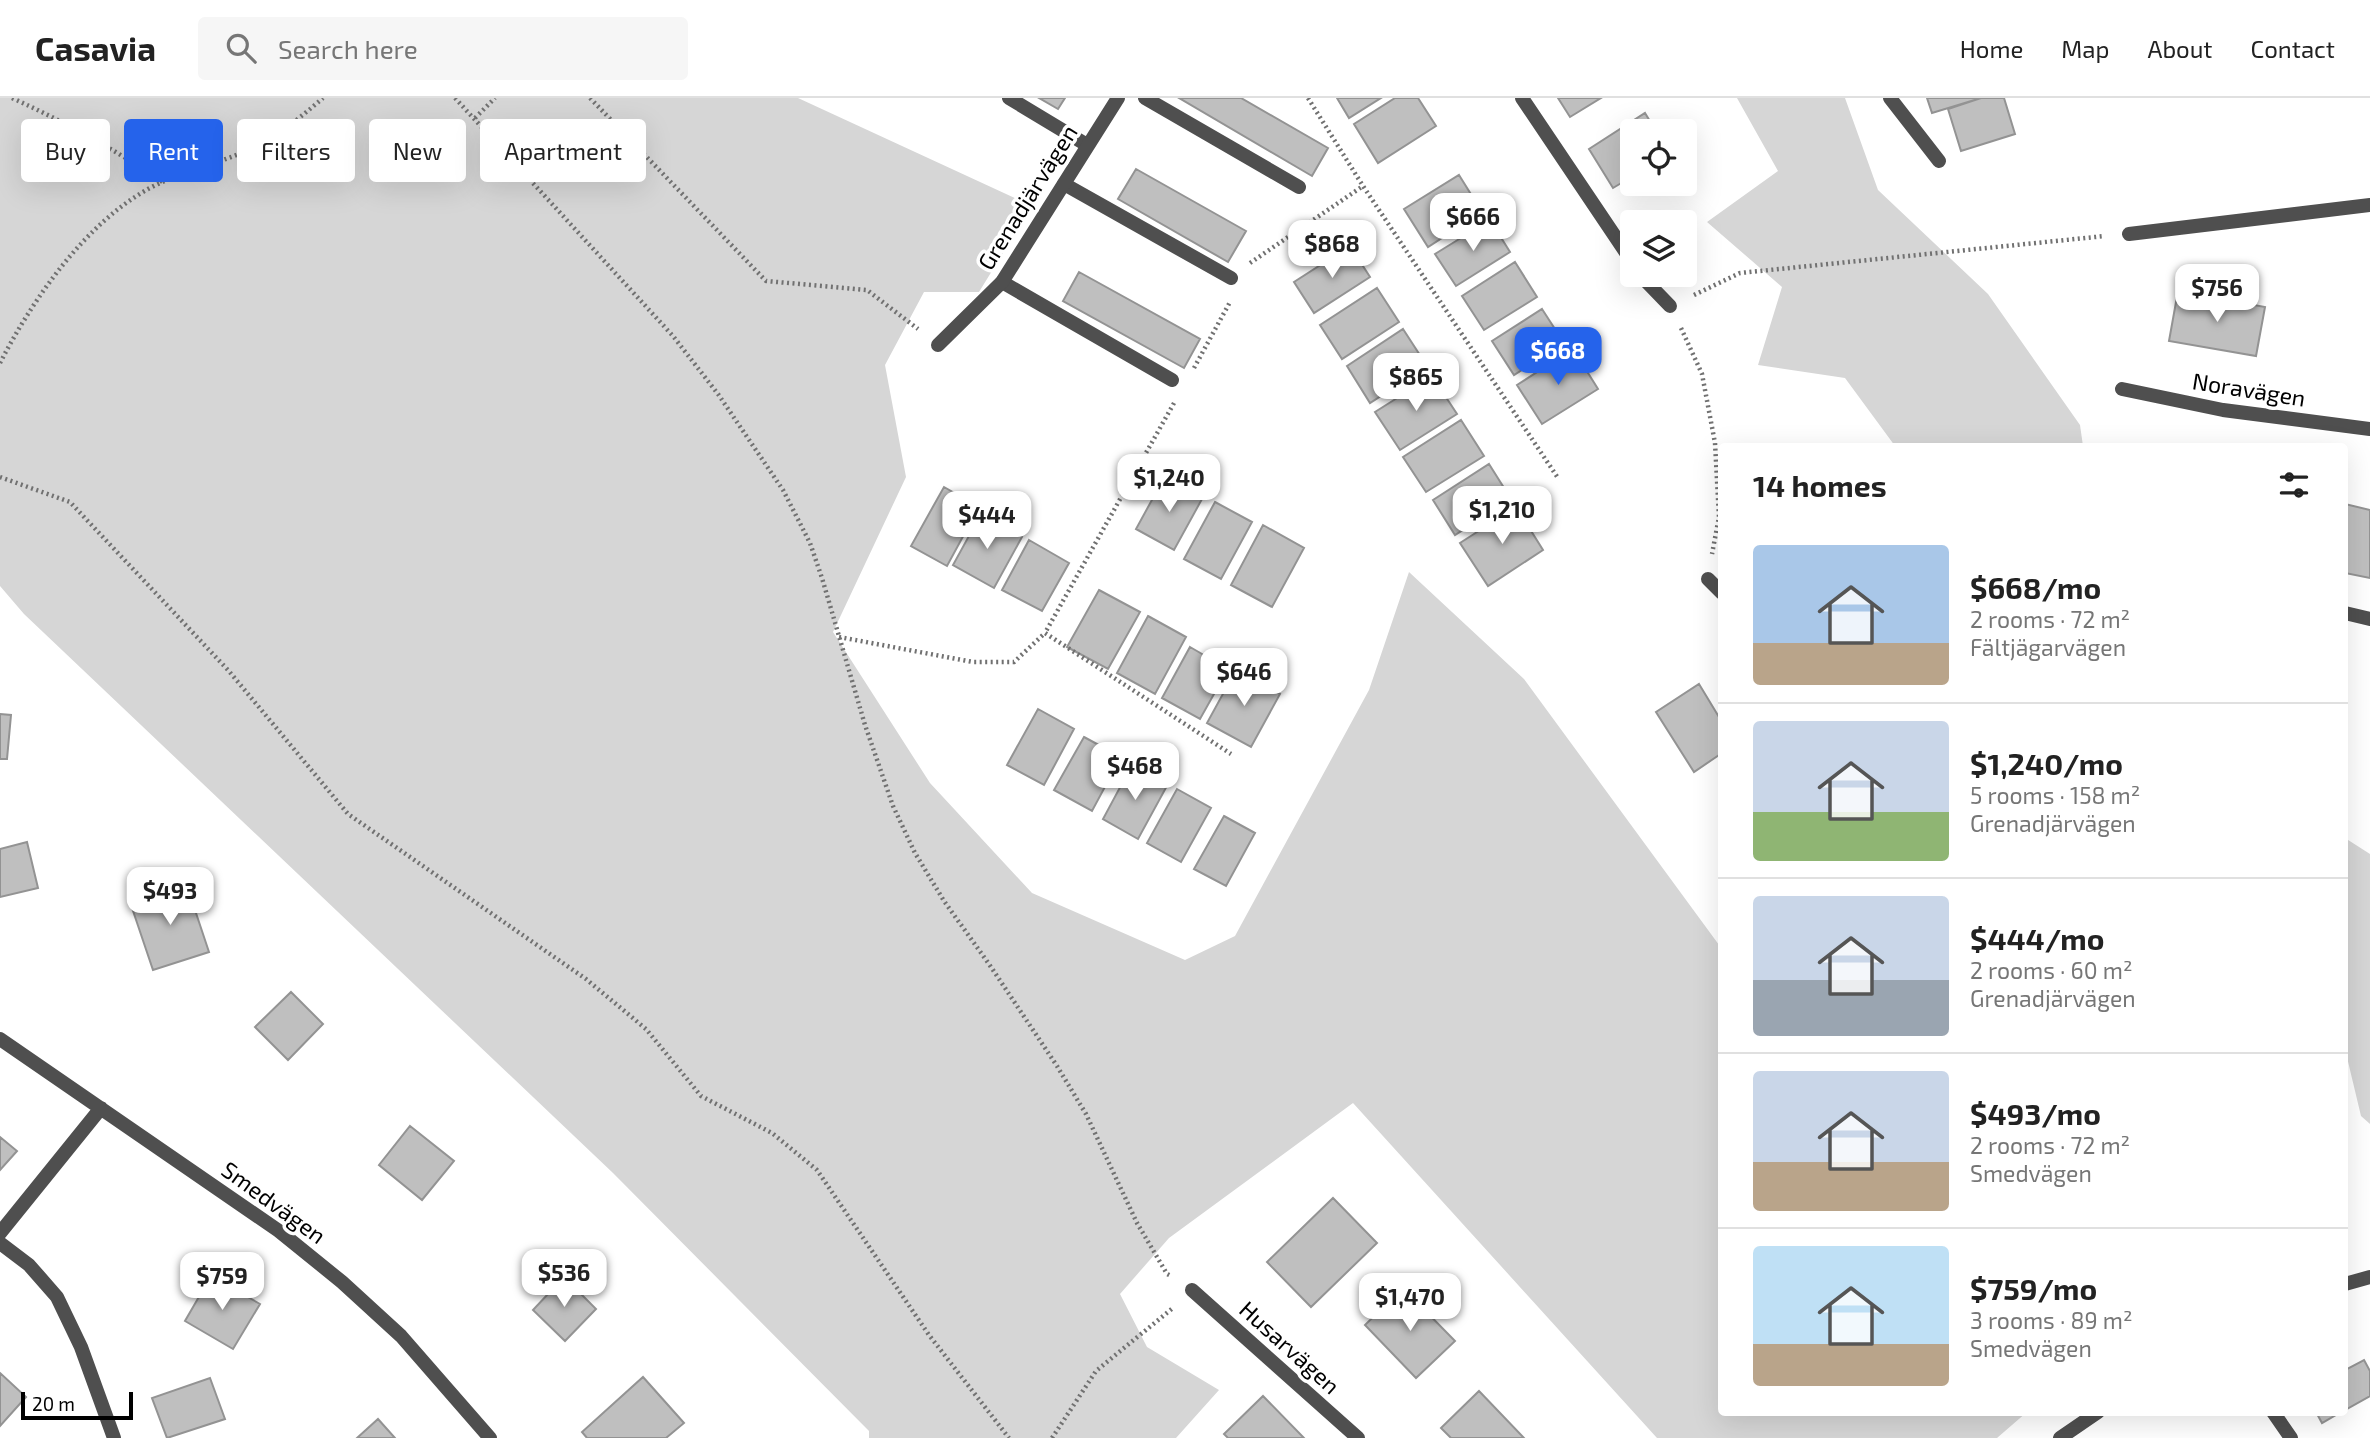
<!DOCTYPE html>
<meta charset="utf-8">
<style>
body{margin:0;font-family:"Exo 2",sans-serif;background:#f6f6f6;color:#222;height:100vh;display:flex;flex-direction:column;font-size:26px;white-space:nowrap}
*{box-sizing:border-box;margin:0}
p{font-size:23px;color:#767676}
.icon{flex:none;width:38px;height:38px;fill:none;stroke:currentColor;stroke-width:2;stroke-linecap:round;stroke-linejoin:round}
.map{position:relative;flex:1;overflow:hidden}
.details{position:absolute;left:1718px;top:345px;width:630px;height:973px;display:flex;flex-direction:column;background:#fff;border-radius:7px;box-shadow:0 7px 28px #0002}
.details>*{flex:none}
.hud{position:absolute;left:21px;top:21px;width:665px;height:63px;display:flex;gap:14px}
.buttons{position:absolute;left:1620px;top:21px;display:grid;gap:14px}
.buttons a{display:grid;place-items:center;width:77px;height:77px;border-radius:7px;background:#fff;box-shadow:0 7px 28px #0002;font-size:35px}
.scale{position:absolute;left:21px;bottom:18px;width:112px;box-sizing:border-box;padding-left:7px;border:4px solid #000;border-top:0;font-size:19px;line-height:24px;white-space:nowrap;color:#000;-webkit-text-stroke:5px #fff;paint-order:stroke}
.price{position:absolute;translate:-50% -60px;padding:0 16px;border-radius:14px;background:#fff;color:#222;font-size:23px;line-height:46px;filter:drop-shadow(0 2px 4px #0008)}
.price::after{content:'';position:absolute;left:50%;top:42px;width:21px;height:16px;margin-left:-10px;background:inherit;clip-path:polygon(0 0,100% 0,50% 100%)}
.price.on{background:#2563eb;color:#fff}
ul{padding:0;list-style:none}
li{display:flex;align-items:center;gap:21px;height:175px;padding:0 35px}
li+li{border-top:2px solid #e0e0e0}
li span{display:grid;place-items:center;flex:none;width:196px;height:140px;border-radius:7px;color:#555}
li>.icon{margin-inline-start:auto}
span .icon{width:84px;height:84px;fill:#fffc;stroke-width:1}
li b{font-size:30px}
h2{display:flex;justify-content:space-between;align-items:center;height:84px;padding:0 35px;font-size:30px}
.tag{padding:0 24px;border-radius:7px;background:#fff;box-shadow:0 7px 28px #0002;font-size:24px;line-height:63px}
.tag.on{background:#2563eb;color:#fff}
header{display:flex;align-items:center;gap:42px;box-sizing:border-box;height:98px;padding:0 35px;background:#fff;border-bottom:2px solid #e0e0e0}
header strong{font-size:33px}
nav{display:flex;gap:38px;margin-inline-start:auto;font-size:24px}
.search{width:490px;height:63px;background:#f6f6f6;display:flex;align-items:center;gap:18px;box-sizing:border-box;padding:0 24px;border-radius:7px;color:#767676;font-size:26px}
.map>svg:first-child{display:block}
.green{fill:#d6d6d6}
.building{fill:#bfbfbf;stroke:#939393;stroke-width:2}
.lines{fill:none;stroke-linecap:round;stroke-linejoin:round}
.path{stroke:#717171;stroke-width:4.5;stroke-dasharray:2 3.5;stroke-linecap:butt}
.lane{stroke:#4f4f4f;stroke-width:14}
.street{stroke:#4f4f4f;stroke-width:14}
.labels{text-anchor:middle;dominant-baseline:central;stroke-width:7;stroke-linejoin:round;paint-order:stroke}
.street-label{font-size:23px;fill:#000;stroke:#fff}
</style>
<header>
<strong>Casavia</strong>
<div class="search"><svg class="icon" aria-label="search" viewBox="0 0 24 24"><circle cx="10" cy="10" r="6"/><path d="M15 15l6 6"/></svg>Search here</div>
<nav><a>Home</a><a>Map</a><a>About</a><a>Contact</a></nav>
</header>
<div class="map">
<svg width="2370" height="1340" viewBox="0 0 2370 1340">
<rect width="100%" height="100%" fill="#fff"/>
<path class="green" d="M 0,0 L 798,0 L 1032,108 L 979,194 L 924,194 L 885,267 L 906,379 L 833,534 L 930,685 L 1032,795 L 1185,862 L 1235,838 L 1369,592 L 1409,474 L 1524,581 L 1722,851 L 1722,1314 L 2027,1314 L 1997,1340 L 1657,1340 L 1353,1005 L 1169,1140 L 1120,1196 L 1147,1249 L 1219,1292 L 1176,1340 L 869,1340 L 869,1333 L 613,1075 L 24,516 L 0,488 Z
M 1737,0 L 1845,0 L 1878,92 L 1988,196 L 2080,327 L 2083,348 L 1895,348 L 1845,280 L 1758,267 L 1782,189 L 1707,124 L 1778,73 Z
M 2345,740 L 2370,756 L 2370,1026 L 2361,1018 L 2345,951 Z"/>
<path class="building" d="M 1039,0 L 1065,0 L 1058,11 Z
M 1179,0 L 1241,0 L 1328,50 L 1312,78 Z
M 1337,0 L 1381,0 L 1349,20 Z
M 1395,0 L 1418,0 L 1436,28 L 1378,65 L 1354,26 Z
M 1558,0 L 1601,0 L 1570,19 Z
M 1927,0 L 1981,0 L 1932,15 Z
M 1981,0 L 2004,0 L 2015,36 L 1961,53 L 1948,11 Z
M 1645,15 L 1656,33 L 1633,33 L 1633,78 L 1613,90 L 1589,51 Z
M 1136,71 L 1246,133 L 1228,164 L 1118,101 Z
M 1459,77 L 1482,114 L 1428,149 L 1404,111 Z
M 1490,122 L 1510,154 L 1456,188 L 1435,156 Z
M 1350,148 L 1370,179 L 1314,215 L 1294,184 Z
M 1515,164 L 1537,199 L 1484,232 L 1462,198 Z
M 1079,174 L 1200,241 L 1184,270 L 1063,203 Z
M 1377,190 L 1399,224 L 1342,261 L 1320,227 Z
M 2178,193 L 2265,209 L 2256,258 L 2169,243 Z
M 1542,211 L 1564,245 L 1514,277 L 1492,243 Z
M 1403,231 L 1427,268 L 1370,305 L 1347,268 Z
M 1573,251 L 1598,291 L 1542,326 L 1517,287 Z
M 1432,278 L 1457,316 L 1400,352 L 1375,314 Z
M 1461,322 L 1484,358 L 1426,394 L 1403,359 Z
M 1489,366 L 1511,401 L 1455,437 L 1433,402 Z
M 1164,380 L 1202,401 L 1174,452 L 1136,431 Z
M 944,389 L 979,409 L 947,468 L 911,448 Z
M 1215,404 L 1252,424 L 1221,481 L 1184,461 Z
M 2345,406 L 2370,412 L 2370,480 L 2345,475 Z
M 1516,409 L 1543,452 L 1488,488 L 1460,445 Z
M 981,416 L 1022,439 L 994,490 L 953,467 Z
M 1263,427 L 1304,450 L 1272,509 L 1231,487 Z
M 1029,442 L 1069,465 L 1042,513 L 1002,492 Z
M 1099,492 L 1140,514 L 1108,571 L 1067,549 Z
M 1148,518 L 1186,539 L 1155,596 L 1117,575 Z
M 1190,549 L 1228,571 L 1200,621 L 1162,600 Z
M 1236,572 L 1280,596 L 1251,649 L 1207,625 Z
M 1699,586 L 1722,624 L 1722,655 L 1694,674 L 1656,614 Z
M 1038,611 L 1074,631 L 1044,687 L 1007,667 Z
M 0,616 L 11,617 L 7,661 L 0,661 Z
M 1084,639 L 1121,659 L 1092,713 L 1054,692 Z
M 1132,667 L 1168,686 L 1138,741 L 1103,721 Z
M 1177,691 L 1211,710 L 1181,764 L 1147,745 Z
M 1224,718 L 1255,735 L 1226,788 L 1194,771 Z
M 27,744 L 38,790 L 0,799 L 0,751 Z
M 186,785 L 209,854 L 153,872 L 130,804 Z
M 291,894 L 323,926 L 288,962 L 255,929 Z
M 410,1028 L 454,1063 L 422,1102 L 379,1067 Z
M 0,1039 L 17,1053 L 0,1072 Z
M 1333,1100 L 1377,1145 L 1311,1209 L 1267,1164 Z
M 211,1178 L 260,1206 L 233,1251 L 185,1223 Z
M 564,1179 L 596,1211 L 565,1243 L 533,1212 Z
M 1403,1190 L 1455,1243 L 1416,1280 L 1365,1227 Z
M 2364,1262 L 2370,1273 L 2370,1298 L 2345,1312 L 2345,1272 Z
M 0,1275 L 26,1299 L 0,1328 Z
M 643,1279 L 684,1325 L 666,1340 L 587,1340 L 582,1334 Z
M 210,1280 L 225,1321 L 167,1340 L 152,1300 Z
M 1479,1293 L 1524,1340 L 1451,1340 L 1441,1330 Z
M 1263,1298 L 1304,1340 L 1228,1340 L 1224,1336 Z
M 2316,1314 L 2341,1314 L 2322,1325 Z
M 378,1321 L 395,1340 L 357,1340 Z"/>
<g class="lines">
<path class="path" d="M 12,0 C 65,24 116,52 164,85
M 455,0 L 673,238 L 718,296 L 783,392 L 810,445 L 822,480 L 865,627 L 893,708 L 915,755 L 944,803 L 989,866 L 1057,968 L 1086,1016 L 1137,1125 L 1167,1176 L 1171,1178
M 590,0 L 766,183 L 867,192 L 918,231
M 1308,0 L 1363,88 L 1558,380
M 475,20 L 495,0
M 1250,165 L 1363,88
M 1694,197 L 1740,175 L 2105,138
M 1681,230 L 1702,276 L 1715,345 L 1719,419 L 1712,456
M 0,265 C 33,201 84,127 148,91 C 181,73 219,66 253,50 C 279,37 301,19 323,0
M 1194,270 L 1230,204
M 1174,305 L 1045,535 L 1231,656
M 0,379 L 70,404 L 228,572 L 348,716 L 586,881 L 646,931 L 701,998 L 772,1035 L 817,1072 L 929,1237 L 1009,1340
M 839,539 L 973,564 L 1014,564 L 1045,535
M 1052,1340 L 1096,1273 L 1174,1209"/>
<path class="lane" d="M 1009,0 L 1087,47
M 1145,0 L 1299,89
M 1890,0 L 1939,63
M 1064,86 L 1231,180
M 2129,136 L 2370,107
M 1002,184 L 1172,282"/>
<path class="street" d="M 1522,0 L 1633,165
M 1640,177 L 1670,208
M 938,247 L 1002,184 L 1118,0
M 2122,291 L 2223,312 L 2370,331
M 1708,481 L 1722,495
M 2345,515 L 2370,521
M 0,941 L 279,1133 L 342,1184 L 401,1238 L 490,1340
M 0,1135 L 101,1010
M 0,1145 L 29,1167 L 57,1199 L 81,1249 L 114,1340
M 2345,1186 L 2370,1179
M 1192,1192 L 1358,1340
M 2273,1314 L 2291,1340
M 2060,1340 L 2098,1314"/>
</g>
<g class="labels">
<g class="street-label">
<text transform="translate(1027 99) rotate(-58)">Grenadjärvägen</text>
<text transform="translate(2249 291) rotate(9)">Noravägen</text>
<text transform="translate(274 1104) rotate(36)">Smedvägen</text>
<text transform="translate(1290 1249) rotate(42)">Husarvägen</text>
</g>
</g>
</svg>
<div class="buttons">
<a><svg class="icon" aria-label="locate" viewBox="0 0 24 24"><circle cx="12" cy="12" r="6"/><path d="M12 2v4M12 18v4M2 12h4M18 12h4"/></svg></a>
<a><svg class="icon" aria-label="layers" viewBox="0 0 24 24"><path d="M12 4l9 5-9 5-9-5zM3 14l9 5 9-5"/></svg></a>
</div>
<div class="scale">20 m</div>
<b class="price" style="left:1473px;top:155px">$666</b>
<b class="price" style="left:1332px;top:182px">$868</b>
<b class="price" style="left:2217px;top:226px">$756</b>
<b class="price on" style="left:1558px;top:289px">$668</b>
<b class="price" style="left:1416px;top:315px">$865</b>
<b class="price" style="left:1169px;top:416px">$1,240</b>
<b class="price" style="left:1502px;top:448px">$1,210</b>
<b class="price" style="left:987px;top:453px">$444</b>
<b class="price" style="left:1244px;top:610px">$646</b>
<b class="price" style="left:1135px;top:704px">$468</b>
<b class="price" style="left:170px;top:829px">$493</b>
<b class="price" style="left:564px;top:1211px">$536</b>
<b class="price" style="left:222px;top:1214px">$759</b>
<b class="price" style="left:1410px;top:1235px">$1,470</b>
<div class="hud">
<a class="tag">Buy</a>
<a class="tag on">Rent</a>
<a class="tag">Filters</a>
<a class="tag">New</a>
<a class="tag">Apartment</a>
</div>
<section class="details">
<h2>14 homes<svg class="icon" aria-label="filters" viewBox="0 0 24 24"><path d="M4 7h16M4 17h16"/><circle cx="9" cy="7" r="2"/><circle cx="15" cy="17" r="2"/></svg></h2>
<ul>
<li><span style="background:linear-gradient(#a9c7e8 70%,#b9a48a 0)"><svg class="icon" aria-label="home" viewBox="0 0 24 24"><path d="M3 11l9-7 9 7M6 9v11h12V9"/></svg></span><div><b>$668/mo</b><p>2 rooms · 72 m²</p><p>Fältjägarvägen</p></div></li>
<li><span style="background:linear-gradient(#c9d6e8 65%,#8fb573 0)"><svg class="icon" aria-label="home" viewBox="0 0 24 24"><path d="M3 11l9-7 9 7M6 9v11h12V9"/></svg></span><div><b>$1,240/mo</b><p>5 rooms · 158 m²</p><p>Grenadjärvägen</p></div></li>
<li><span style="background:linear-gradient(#c9d6e8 60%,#9aa5b1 0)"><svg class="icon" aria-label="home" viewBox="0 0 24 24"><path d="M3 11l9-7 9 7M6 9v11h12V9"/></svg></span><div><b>$444/mo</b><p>2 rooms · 60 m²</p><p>Grenadjärvägen</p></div></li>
<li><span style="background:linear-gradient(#c9d6e8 65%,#b9a48a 0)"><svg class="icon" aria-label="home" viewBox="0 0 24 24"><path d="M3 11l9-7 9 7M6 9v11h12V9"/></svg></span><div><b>$493/mo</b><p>2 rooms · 72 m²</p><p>Smedvägen</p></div></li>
<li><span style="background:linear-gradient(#bfe0f5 70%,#b9a48a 0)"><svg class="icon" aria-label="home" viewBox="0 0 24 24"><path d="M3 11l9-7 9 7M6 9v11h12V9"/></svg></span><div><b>$759/mo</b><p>3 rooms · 89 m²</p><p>Smedvägen</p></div></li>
</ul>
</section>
</div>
